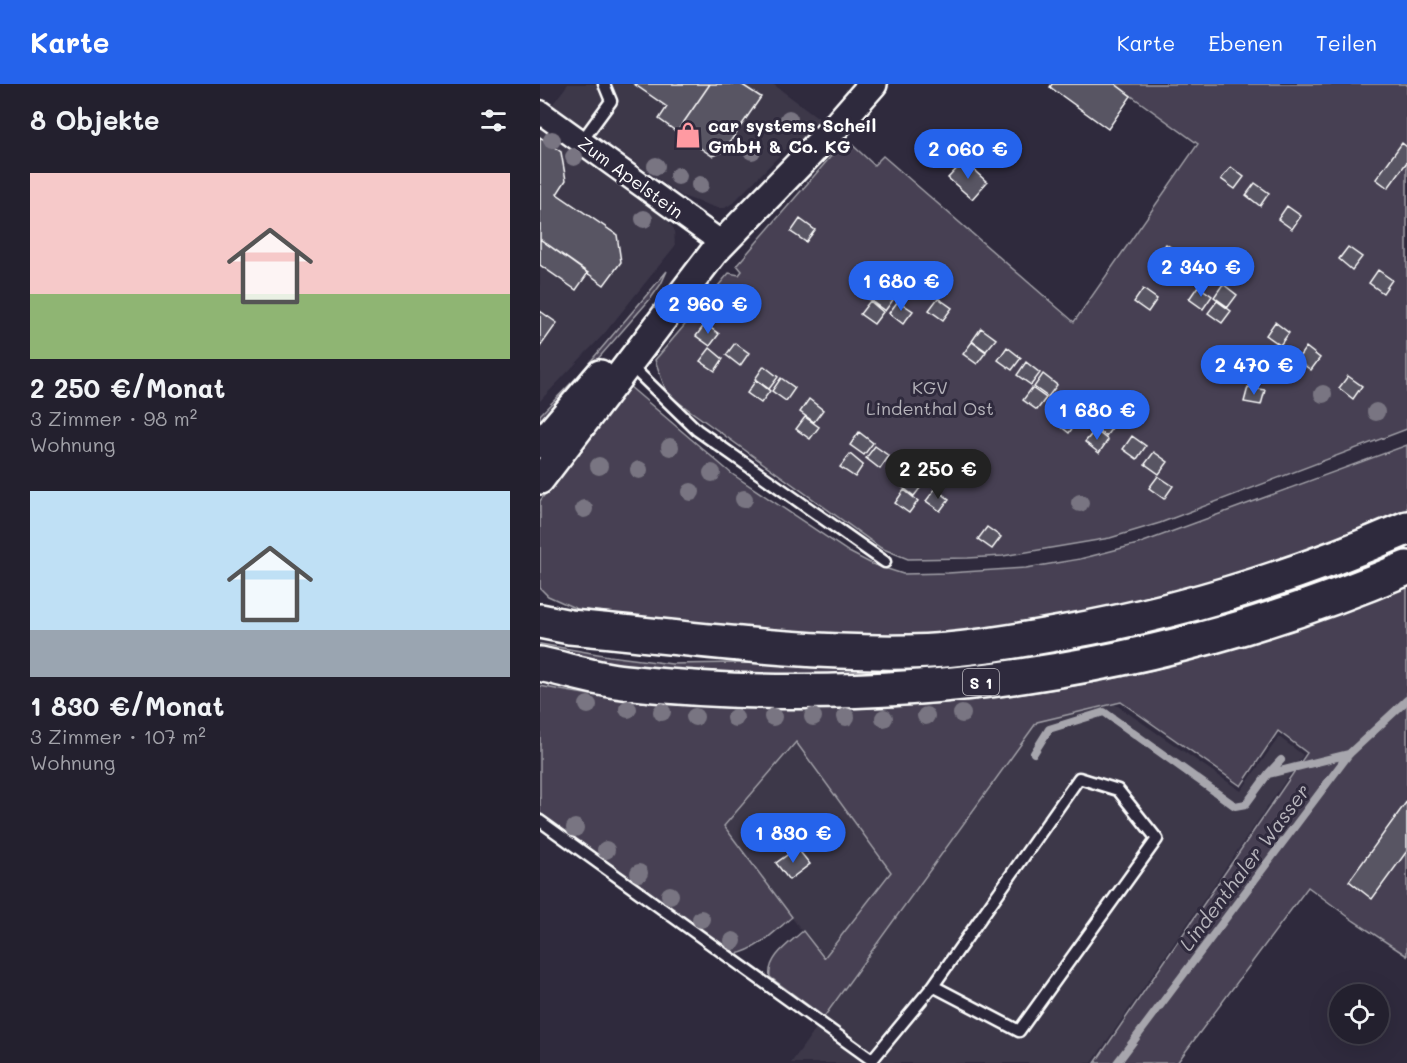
<!DOCTYPE html>
<html lang="de">
<meta charset="utf-8">
<style>
body{margin:0;font-family:Mali,sans-serif;background:#2b2836;color:#f1f3f6;height:100vh;display:flex;flex-direction:column;font-size:22px;white-space:nowrap}
*{box-sizing:border-box;margin:0}
p{font-size:20px;color:#a3a3aa}
.icon{flex:none;width:33px;height:33px;fill:none;stroke:currentColor;stroke-width:2;stroke-linecap:round;stroke-linejoin:round}
.map{position:relative;flex:1;overflow:hidden}
.panel{display:flex;flex-direction:column;background:#23202e;width:540px}
.panel>*{flex:none}
.fabs{position:absolute;left:789px;top:900px;display:grid;gap:12px}
.fabs a{display:grid;place-items:center;width:60px;height:60px;border-radius:50%;background:#23202e;box-shadow:0 6px 24px #0002,0 0 0 2px #403e4a;font-size:30px}
.price{position:absolute;translate:-50% -51px;padding:0 14px;border-radius:21px;background:#2563eb;color:#fff;font-size:20px;line-height:39px;filter:drop-shadow(0 2px 3px #0008)}
.price::after{content:'';position:absolute;left:50%;top:36px;width:18px;height:14px;margin-left:-9px;background:inherit;clip-path:polygon(0 0,100% 0,50% 100%)}
.price.selected{background:#222;color:#fff}
ul{padding:0;list-style:none}
li{display:grid;align-content:center;gap:12px;height:318px;padding:0 30px}
li span{display:grid;place-items:center;height:186px;border-radius:0px;color:#555}
li>.icon{margin-inline-start:auto}
span .icon{width:108px;height:108px;fill:#fffc;stroke-width:1}
li b{font-size:26px}
h2{display:flex;justify-content:space-between;align-items:center;height:72px;padding:0 30px;font-size:26px}
header{display:flex;align-items:center;gap:36px;box-sizing:border-box;height:84px;padding:0 30px;background:#2563eb;color:#fff}
header strong{font-size:28px}
nav{display:flex;gap:33px;margin-inline-start:auto;font-size:21px}
main{display:flex;flex:1;min-height:0}
.map>svg:first-child{display:block}
.built{fill:#3c3749}
.green{fill:#464152;stroke:#a2a0a8;stroke-width:1.5}
.lines{fill:none;stroke-linecap:round;stroke-linejoin:round}
.stream{stroke:#a7a6ad;stroke-width:8}
.building{fill:#595564;stroke:#fff;stroke-width:1.5}
.service-casing{stroke:#fff;stroke-width:15}
.minor-casing{stroke:#fff;stroke-width:27}
.tertiary-casing{stroke:#fff;stroke-width:32}
.primary-casing{stroke:#fff;stroke-width:38}
.service{stroke:#2f2a3d;stroke-width:10}
.minor{stroke:#2f2a3d;stroke-width:22}
.tertiary{stroke:#2f2a3d;stroke-width:27}
.primary{stroke:#2f2a3d;stroke-width:33}
.tree{fill:#797582}
.labels{text-anchor:middle;dominant-baseline:central;stroke-width:6;stroke-linejoin:round;paint-order:stroke}
.shield{fill:#2f2a3d;stroke:#c1bfc5;stroke-width:1.5}
.shield-label{font-size:16px;font-weight:bold;fill:#fff}
.poi-label{font-size:18px;font-weight:bold;fill:#fff;stroke:#2f2a3d;text-anchor:start}
.street-label{font-size:18px;fill:#fff;stroke:#2f2a3d}
.park-label{font-size:18px;fill:#b5b3ba;stroke:#2f2a3d}
.water-label{font-size:20px;font-style:italic;fill:#b6b4bb;stroke:#2f2a3d}
</style>
<header>
<strong>Karte</strong>
<nav><a>Karte</a><a>Ebenen</a><a>Teilen</a></nav>
</header>
<main>
<section class="panel">
<h2>8 Objekte<svg class="icon" aria-label="filters" viewBox="0 0 24 24"><path d="M4 7h16M4 17h16"/><circle cx="9" cy="7" r="2"/><circle cx="15" cy="17" r="2"/></svg></h2>
<ul>
<li><span style="background:linear-gradient(#f6c9c9 65%,#8fb573 0)"><svg class="icon" aria-label="home" viewBox="0 0 24 24"><path d="M3 11l9-7 9 7M6 9v11h12V9"/></svg></span><div><b>2 250 €/Monat</b><p>3 Zimmer · 98 m²</p><p>Wohnung</p></div></li>
<li><span style="background:linear-gradient(#bfe0f5 75%,#9aa5b1 0)"><svg class="icon" aria-label="home" viewBox="0 0 24 24"><path d="M3 11l9-7 9 7M6 9v11h12V9"/></svg></span><div><b>1 830 €/Monat</b><p>3 Zimmer · 107 m²</p><p>Wohnung</p></div></li>
</ul>
</section>
<div class="map">
<svg width="867" height="979" viewBox="0 0 867 979">
<rect width="100%" height="100%" fill="#2f2a3d"/>
<filter id="ink" filterUnits="userSpaceOnUse"><feTurbulence type="fractalNoise" baseFrequency=".0167" numOctaves="2"/><feDisplacementMap in="SourceGraphic" scale="12" xChannelSelector="R" yChannelSelector="G"/><feConvolveMatrix kernelMatrix="1 2 1 2 8 2 1 2 1" color-interpolation-filters="sRGB"/></filter>
<g filter="url(#ink)">
<path class="built" d="M 28,0 L 233,0 L 284,38 L 244,67 L 193,119 L 185,124 L 177,124 L 142,112 L 12,21 Z
M 0,41 L 116,121 L 134,145 L 135,162 L 64,250 L 0,317 Z
M 575,620 L 701,707 L 739,653 L 763,671 L 552,979 L 251,979 L 497,638 Z
M 256,658 L 351,788 L 283,875 L 183,742 Z"/>
<path class="green" d="M 575,0 L 867,0 L 867,345 L 620,439 L 570,454 L 463,472 L 428,474 L 368,475 L 341,464 L 127,310 L 115,276 L 189,189 L 199,191 L 202,187 L 197,181 L 306,55 L 334,81 L 343,72 L 534,238 L 658,60 Z
M 127,187 L 121,200 L 111,214 L 0,341 L 0,331 L 38,292 Z
M 89,302 L 192,390 L 309,468 L 332,480 L 363,490 L 408,489 L 486,484 L 540,475 L 598,460 L 867,361 L 867,430 L 737,481 L 584,523 L 401,552 L 331,554 L 151,540 L 37,525 L 8,512 L 0,504 L 0,417 L 42,358 Z
M 867,462 L 867,469 L 745,516 L 615,553 L 414,588 L 215,593 L 71,581 L 0,568 L 0,560 L 69,572 L 132,580 L 463,575 L 579,555 L 644,540 L 713,520 L 784,496 Z
M 867,502 L 867,872 L 814,837 L 768,803 L 637,979 L 555,979 L 767,669 L 738,647 L 701,702 L 581,618 L 497,638 L 284,933 L 230,893 C 227,873 250,859 263,847 L 284,874 L 351,788 L 256,658 L 184,742 L 252,833 C 235,847 219,865 196,870 L 182,861 L 0,729 L 0,602 C 73,617 147,623 221,625 C 344,628 466,617 586,592 C 622,585 657,574 691,564 C 751,546 809,526 867,502 Z"/>
<g class="lines">
<path class="stream" d="M 494,669 L 509,645 L 564,628 L 695,722 L 706,720 L 728,690 L 809,670
M 728,690 L 741,676
M 577,979 L 809,670 L 867,616"/>
</g>
<path class="building" d="M 94,0 L 170,0 L 137,48 L 119,35 L 127,23 Z
M 170,0 L 201,0 L 221,13 L 183,68 L 172,72 L 137,48 Z
M 512,0 L 575,0 L 591,12 L 568,45 L 510,3 Z
M 0,53 L 21,68 L 26,96 L 17,110 L 77,151 L 81,178 L 64,201 L 0,155 Z
M 862,59 L 867,63 L 867,78 L 848,104 L 836,95 Z
M 424,77 L 447,98 L 432,115 L 408,94 Z
M 691,83 L 704,93 L 695,105 L 681,95 Z
M 715,99 L 729,109 L 720,122 L 706,111 Z
M 747,122 L 761,132 L 752,145 L 738,135 Z
M 260,135 L 275,146 L 266,158 L 251,148 Z
M 0,155 L 48,189 L 36,206 L 0,181 Z
M 626,160 L 640,170 L 631,182 L 617,172 Z
M 808,163 L 822,173 L 812,186 L 799,175 Z
M 838,186 L 852,196 L 843,209 L 829,199 Z
M 335,187 L 360,206 L 345,227 L 319,208 Z
M 683,200 L 697,211 L 688,223 L 674,213 Z
M 658,202 L 672,212 L 663,225 L 649,215 Z
M 603,205 L 617,215 L 608,228 L 594,218 Z
M 398,214 L 412,224 L 403,236 L 389,226 Z
M 330,217 L 343,228 L 334,240 L 320,230 Z
M 358,217 L 373,227 L 363,240 L 349,229 Z
M 677,217 L 691,227 L 682,239 L 668,229 Z
M 0,227 L 17,239 L 0,263 Z
M 735,238 L 749,249 L 740,261 L 726,251 Z
M 165,240 L 179,250 L 170,262 L 156,252 Z
M 441,244 L 456,255 L 446,267 L 432,257 Z
M 432,258 L 446,268 L 437,280 L 423,270 Z
M 195,259 L 209,269 L 200,282 L 186,271 Z
M 467,263 L 481,274 L 472,286 L 458,276 Z
M 766,263 L 780,274 L 771,286 L 757,276 Z
M 170,264 L 183,275 L 175,287 L 160,277 Z
M 486,278 L 500,289 L 491,301 L 477,291 Z
M 224,282 L 238,293 L 229,305 L 215,295 Z
M 503,290 L 517,301 L 508,313 L 494,303 Z
M 808,292 L 822,302 L 813,315 L 799,304 Z
M 241,294 L 255,304 L 246,317 L 232,307 Z
M 216,296 L 230,307 L 221,319 L 207,309 Z
M 708,303 L 725,306 L 721,321 L 704,318 Z
M 492,304 L 506,314 L 497,326 L 483,316 Z
M 531,311 L 546,321 L 537,334 L 522,323 Z
M 269,315 L 283,326 L 274,338 L 260,328 Z
M 524,326 L 538,336 L 529,349 L 515,338 Z
M 561,329 L 575,340 L 566,352 L 552,342 Z
M 265,333 L 279,343 L 270,355 L 256,345 Z
M 555,346 L 568,356 L 559,369 L 545,358 Z
M 319,348 L 333,359 L 324,371 L 310,361 Z
M 592,352 L 606,362 L 597,375 L 583,365 Z
M 335,362 L 349,372 L 340,385 L 326,374 Z
M 614,368 L 628,378 L 619,390 L 605,380 Z
M 310,370 L 323,381 L 315,393 L 300,383 Z
M 369,389 L 384,399 L 374,412 L 360,401 Z
M 618,392 L 633,402 L 624,415 L 609,404 Z
M 395,405 L 409,415 L 400,427 L 386,417 Z
M 364,406 L 378,417 L 369,429 L 355,419 Z
M 447,443 L 461,453 L 452,465 L 438,455 Z
M 867,717 L 867,767 L 832,815 L 809,797 Z
M 257,764 L 270,780 L 249,796 L 236,779 Z"/>
<g class="lines">
<g class="service-casing">
<path id="service" d="M 41,58 L 71,17 L 64,0
M 89,280 L 157,346 L 345,478
M 0,737 L 332,976 L 393,902 L 539,694 L 578,706 L 617,755 L 479,947 L 393,902"/>
</g>
<g class="minor-casing">
<path id="minor" d="M 0,28 L 182,159"/>
</g>
<g class="tertiary-casing">
<path id="tertiary" d="M 0,360 L 60,290
M 0,396 L 174,168 L 297,41 L 333,0"/>
</g>
<g class="primary-casing">
<path id="primary" d="M 0,537 L 30,543 C 142,553 255,570 368,568 C 419,567 471,558 521,549 C 641,528 755,493 867,444
M 0,580 C 28,586 56,595 84,598 C 352,627 620,590 867,484"/>
</g>
<use href="#service" class="service"/>
<use href="#minor" class="minor"/>
<use href="#tertiary" class="tertiary"/>
<use href="#primary" class="primary"/>
</g>
<g class="tree">
<circle cx="249" cy="35" r="9"/>
<circle cx="12" cy="56" r="9"/>
<circle cx="212" cy="67" r="9"/>
<circle cx="34" cy="73" r="9"/>
<circle cx="116" cy="82" r="9"/>
<circle cx="138" cy="92" r="9"/>
<circle cx="160" cy="101" r="9"/>
<circle cx="104" cy="135" r="9"/>
<circle cx="783" cy="310" r="9"/>
<circle cx="836" cy="328" r="9"/>
<circle cx="130" cy="363" r="9"/>
<circle cx="59" cy="382" r="9"/>
<circle cx="99" cy="386" r="9"/>
<circle cx="172" cy="389" r="9"/>
<circle cx="151" cy="408" r="9"/>
<circle cx="204" cy="415" r="9"/>
<circle cx="540" cy="419" r="9"/>
<circle cx="44" cy="425" r="9"/>
<circle cx="48" cy="621" r="9"/>
<circle cx="88" cy="625" r="9"/>
<circle cx="122" cy="628" r="9"/>
<circle cx="422" cy="630" r="9"/>
<circle cx="386" cy="632" r="9"/>
<circle cx="155" cy="633" r="9"/>
<circle cx="233" cy="633" r="9"/>
<circle cx="273" cy="633" r="9"/>
<circle cx="306" cy="633" r="9"/>
<circle cx="195" cy="634" r="9"/>
<circle cx="344" cy="634" r="9"/>
<circle cx="35" cy="744" r="9"/>
<circle cx="66" cy="766" r="9"/>
<circle cx="99" cy="789" r="9"/>
<circle cx="130" cy="811" r="9"/>
<circle cx="161" cy="835" r="9"/>
<circle cx="193" cy="857" r="9"/>
</g>
</g>
<defs>
<g id="shop-bare" transform="scale(2.07)"><path d="M-5-2.5h2.3a2.7 3.5 0 0 1 5.4 0H5L5.5 6h-11ZM-1.5-2.5h3a1.5 2.3 0 0 0-3 0Z" fill="#ff9aa2" stroke="#2f2a3d" stroke-width="2.5" paint-order="stroke"/></g>
</defs>
<g fill-rule="evenodd">
<use href="#shop-bare" x="148" y="51"/>
</g>
<g class="labels">
<rect class="shield" x="423" y="585" width="36" height="26" rx="4.5"/>
<g class="shield-label">
<text x="441" y="598">S 1</text>
</g>
<g class="poi-label">
<text x="168" y="41">car systems Scheil<tspan x="168" dy="21">GmbH &amp; Co. KG</tspan></text>
</g>
<g class="street-label">
<text transform="translate(91 93) rotate(36)">Zum Apelstein</text>
</g>
<g class="park-label">
<text x="390" y="303">KGV<tspan x="390" dy="21">Lindenthal Ost</tspan></text>
</g>
<g class="water-label">
<text transform="translate(704 783) rotate(-53)">Lindenthaler Wasser</text>
</g>
</g>
</svg>
<div class="fabs">
<a><svg class="icon" aria-label="locate" viewBox="0 0 24 24"><circle cx="12" cy="12" r="6"/><path d="M12 2v4M12 18v4M2 12h4M18 12h4"/></svg></a>
</div>
<b class="price" style="left:428px;top:96px">2 060 €</b>
<b class="price" style="left:661px;top:214px">2 340 €</b>
<b class="price" style="left:361px;top:228px">1 680 €</b>
<b class="price" style="left:168px;top:251px">2 960 €</b>
<b class="price" style="left:714px;top:312px">2 470 €</b>
<b class="price" style="left:557px;top:357px">1 680 €</b>
<b class="price selected" style="left:398px;top:416px">2 250 €</b>
<b class="price" style="left:253px;top:780px">1 830 €</b>
</div>
</main>
